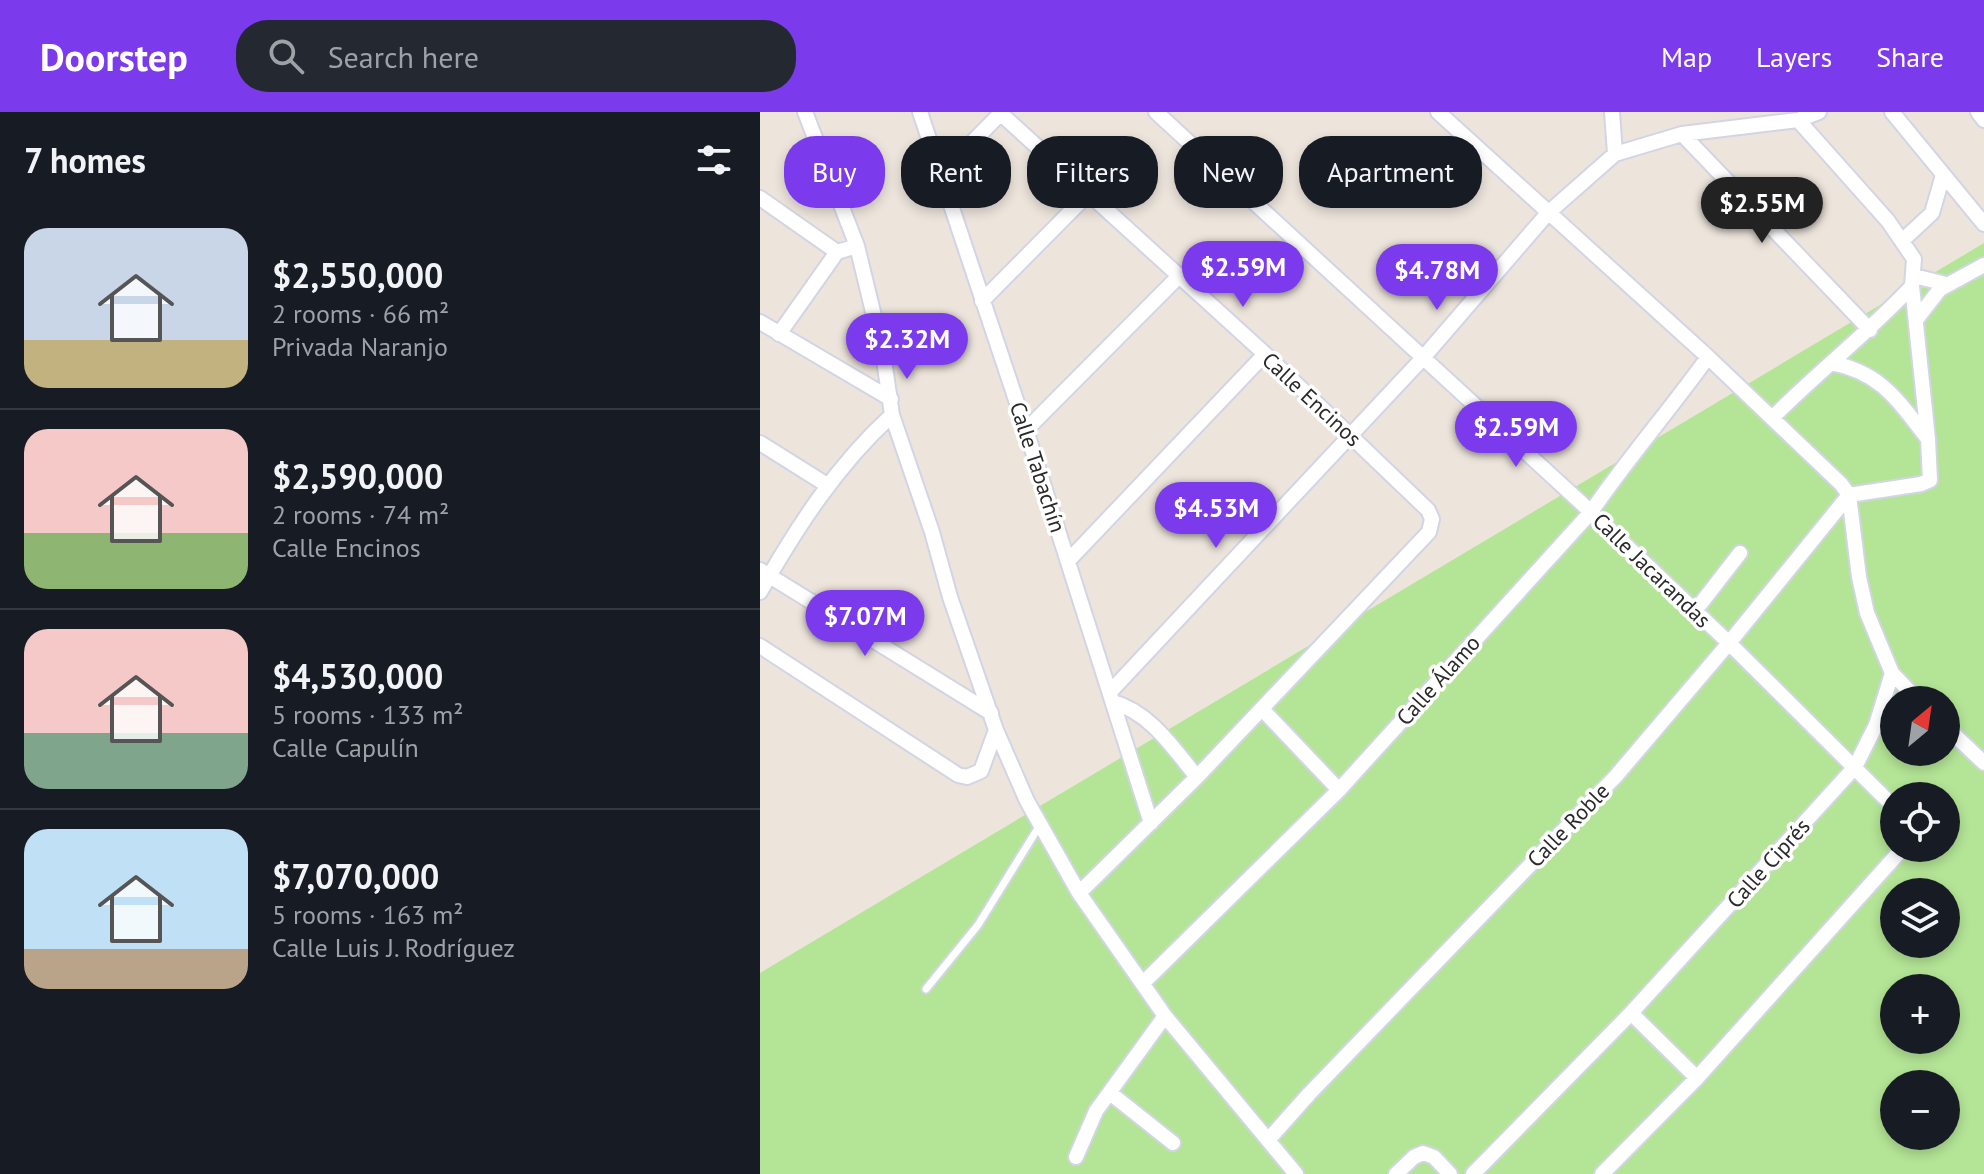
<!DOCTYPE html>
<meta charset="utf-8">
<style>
body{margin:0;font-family:"PT Sans",sans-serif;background:#242831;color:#f1f3f6;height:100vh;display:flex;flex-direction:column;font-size:30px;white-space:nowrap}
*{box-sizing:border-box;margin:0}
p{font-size:26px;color:#9ea1a6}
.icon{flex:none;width:44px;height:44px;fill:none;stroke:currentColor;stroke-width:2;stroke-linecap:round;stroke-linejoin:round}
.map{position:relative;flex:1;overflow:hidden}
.details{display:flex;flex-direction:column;background:#171b24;width:760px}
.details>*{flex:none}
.guide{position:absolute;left:24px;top:24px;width:760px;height:72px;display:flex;gap:16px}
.needle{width:52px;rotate:29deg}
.tools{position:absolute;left:1120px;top:574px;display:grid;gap:16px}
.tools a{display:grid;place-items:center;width:80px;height:80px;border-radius:50%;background:#171b24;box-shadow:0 4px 12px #0003;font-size:40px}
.price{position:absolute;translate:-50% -68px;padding:0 18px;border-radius:28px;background:#7c3aed;color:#fff;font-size:26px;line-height:52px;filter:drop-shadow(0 2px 4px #0008)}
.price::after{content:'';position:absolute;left:50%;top:48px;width:24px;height:18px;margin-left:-12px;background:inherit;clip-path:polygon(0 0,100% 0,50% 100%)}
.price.active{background:#222;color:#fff}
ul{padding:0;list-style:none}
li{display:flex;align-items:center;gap:24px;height:200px;padding:0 24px}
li+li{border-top:2px solid #363941}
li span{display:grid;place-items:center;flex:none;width:224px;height:160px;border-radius:24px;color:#555}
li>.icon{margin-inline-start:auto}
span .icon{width:96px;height:96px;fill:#fffc;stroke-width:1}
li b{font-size:34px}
h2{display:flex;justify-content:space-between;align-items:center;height:96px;padding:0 24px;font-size:34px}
.pill{padding:0 28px;border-radius:32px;background:#171b24;box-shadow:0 4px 12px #0003;font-size:28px;line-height:72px}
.pill.active{background:#7c3aed;color:#fff}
header{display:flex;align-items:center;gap:48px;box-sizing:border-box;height:112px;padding:0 40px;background:#7c3aed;color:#fff}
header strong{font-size:38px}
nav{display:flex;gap:44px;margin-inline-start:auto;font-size:28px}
.search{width:560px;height:72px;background:#242831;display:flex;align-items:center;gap:20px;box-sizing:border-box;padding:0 28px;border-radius:32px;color:#9ea1a6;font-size:30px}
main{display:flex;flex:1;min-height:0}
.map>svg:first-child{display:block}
.green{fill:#b4e596;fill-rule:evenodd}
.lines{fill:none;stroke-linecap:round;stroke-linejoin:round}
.service-casing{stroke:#d1d5e4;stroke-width:11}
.minor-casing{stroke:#d1d5e4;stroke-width:18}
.service{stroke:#fff;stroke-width:7}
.minor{stroke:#fff;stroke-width:14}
.labels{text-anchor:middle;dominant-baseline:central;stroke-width:7;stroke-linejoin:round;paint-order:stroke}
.street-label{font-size:22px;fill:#2a2a2a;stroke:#fff}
</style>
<header>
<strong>Doorstep</strong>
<div class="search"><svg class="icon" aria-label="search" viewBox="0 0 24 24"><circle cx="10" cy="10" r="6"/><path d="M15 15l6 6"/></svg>Search here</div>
<nav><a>Map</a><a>Layers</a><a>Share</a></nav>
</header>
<main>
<section class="details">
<h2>7 homes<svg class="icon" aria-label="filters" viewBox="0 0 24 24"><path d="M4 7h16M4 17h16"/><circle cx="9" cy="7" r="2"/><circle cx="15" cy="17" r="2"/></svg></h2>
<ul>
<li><span style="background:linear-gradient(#c9d6e8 70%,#c2b280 0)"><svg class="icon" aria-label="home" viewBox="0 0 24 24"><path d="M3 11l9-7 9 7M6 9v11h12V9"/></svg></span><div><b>$2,550,000</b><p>2 rooms · 66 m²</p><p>Privada Naranjo</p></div></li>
<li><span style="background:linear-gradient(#f6c9c9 65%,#8fb573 0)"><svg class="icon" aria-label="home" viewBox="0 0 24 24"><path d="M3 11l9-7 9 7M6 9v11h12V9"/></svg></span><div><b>$2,590,000</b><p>2 rooms · 74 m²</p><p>Calle Encinos</p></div></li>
<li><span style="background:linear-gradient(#f6c9c9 65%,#7fa58c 0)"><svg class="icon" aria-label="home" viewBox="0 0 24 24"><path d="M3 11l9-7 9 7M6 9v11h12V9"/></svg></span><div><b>$4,530,000</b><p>5 rooms · 133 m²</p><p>Calle Capulín</p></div></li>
<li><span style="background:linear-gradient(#bfe0f5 75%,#b9a48a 0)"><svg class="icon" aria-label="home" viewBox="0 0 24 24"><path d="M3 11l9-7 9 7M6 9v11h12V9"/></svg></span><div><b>$7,070,000</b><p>5 rooms · 163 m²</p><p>Calle Luis J. Rodríguez</p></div></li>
</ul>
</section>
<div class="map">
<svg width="1224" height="1062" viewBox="0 0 1224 1062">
<rect width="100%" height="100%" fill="#ede5dc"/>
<path class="green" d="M 1224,131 L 1224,1062 L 0,1062 L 0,861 ZM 1134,588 L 1186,588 L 1186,640 L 1134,640 ZM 1134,684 L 1186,684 L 1186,736 L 1134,736 ZM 1134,780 L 1186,780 L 1186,832 L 1134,832 ZM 1134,876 L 1186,876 L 1186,928 L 1134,928 ZM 1134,972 L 1186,972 L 1186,1024 L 1134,1024 Z"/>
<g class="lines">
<g class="service-casing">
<path id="service" d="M 166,877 L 218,813 L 280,713"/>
</g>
<g class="minor-casing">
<path id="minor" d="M 45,0 L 97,134 L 123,241 L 132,303 L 172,420 L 190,485 L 236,618 L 267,689 L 319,781 L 405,904 L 536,1062
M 160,0 L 266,318 L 391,711
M 239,0 L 505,242 L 668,398 L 672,407 L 669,420 L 437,665 L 319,781
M 396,0 L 831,400 L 969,531 L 1134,695
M 678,0 L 948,245 L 1081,372 L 1089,383 L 1099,465 L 1107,501 L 1132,561 L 1158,588
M 852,0 L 855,42
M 1132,0 L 1224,112
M 1218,0 L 1224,8
M 922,22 L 1110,218
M 181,62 L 241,1
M 0,86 L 77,140 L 97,134
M 1143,128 L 1172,101 L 1183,63
M 1154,164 L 1186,172
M 222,189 L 329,81
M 1156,208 L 1180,177 L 1224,153
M 0,210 L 131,287
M 19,222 L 77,140
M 1071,251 C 1121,260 1138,289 1168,327
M 1013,305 C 1058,260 1108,221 1152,174
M 266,318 L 418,165
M 0,331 L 67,373
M 308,449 L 505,242
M 0,458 L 231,601
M 0,480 C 37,415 77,353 132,303
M 935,499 L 980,441
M 0,534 L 198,663 L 207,665 L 221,659 L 236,618
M 350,580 L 662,247 L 788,101 L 855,42 L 922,22 L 1038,8 L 1059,0
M 353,590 C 391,601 413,636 437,665
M 502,597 L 579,678
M 1186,615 L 1224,651
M 383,871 L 579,678 L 831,400 C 868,346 910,298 948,245
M 871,901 L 937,966
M 350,981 L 413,1031
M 509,1027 L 549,982 L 856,664 L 969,531 L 1089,383 L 1161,372 L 1170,368 L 1168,327 L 1152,174 L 1154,147 L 1128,109 L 1038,8
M 316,1045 L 336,999 L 405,904
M 636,1062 L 654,1045 L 663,1041 L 674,1045 L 690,1062
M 713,1062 L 871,901 L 1095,655 L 1116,613 L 1132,561
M 842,1062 L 937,966 L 1143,736"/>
</g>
<use href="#service" class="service"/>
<use href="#minor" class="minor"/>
</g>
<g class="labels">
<g class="street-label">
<text transform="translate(552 287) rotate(43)">Calle Encinos</text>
<text transform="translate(278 355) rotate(72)">Calle Tabachín</text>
<text transform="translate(892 458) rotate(44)">Calle Jacarandas</text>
<text transform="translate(678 568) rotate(-48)">Calle Álamo</text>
<text transform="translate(808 713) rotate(-46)">Calle Roble</text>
<text transform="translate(1008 751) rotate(-48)">Calle Ciprés</text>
</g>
</g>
</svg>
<div class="tools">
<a><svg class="needle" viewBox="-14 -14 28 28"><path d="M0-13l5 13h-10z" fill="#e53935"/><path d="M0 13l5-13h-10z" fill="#9ea1a6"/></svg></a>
<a><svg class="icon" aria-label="locate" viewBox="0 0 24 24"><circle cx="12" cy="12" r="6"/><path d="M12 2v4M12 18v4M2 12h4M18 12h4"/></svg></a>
<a><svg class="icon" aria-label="layers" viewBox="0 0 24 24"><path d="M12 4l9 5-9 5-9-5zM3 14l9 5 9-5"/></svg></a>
<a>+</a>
<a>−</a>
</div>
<b class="price active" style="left:1002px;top:133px">$2.55M</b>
<b class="price" style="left:483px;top:197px">$2.59M</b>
<b class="price" style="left:677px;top:200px">$4.78M</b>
<b class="price" style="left:147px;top:269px">$2.32M</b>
<b class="price" style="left:756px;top:357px">$2.59M</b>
<b class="price" style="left:456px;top:438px">$4.53M</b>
<b class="price" style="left:105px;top:546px">$7.07M</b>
<div class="guide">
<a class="pill active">Buy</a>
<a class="pill">Rent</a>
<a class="pill">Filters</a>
<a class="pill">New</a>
<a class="pill">Apartment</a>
</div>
</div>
</main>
